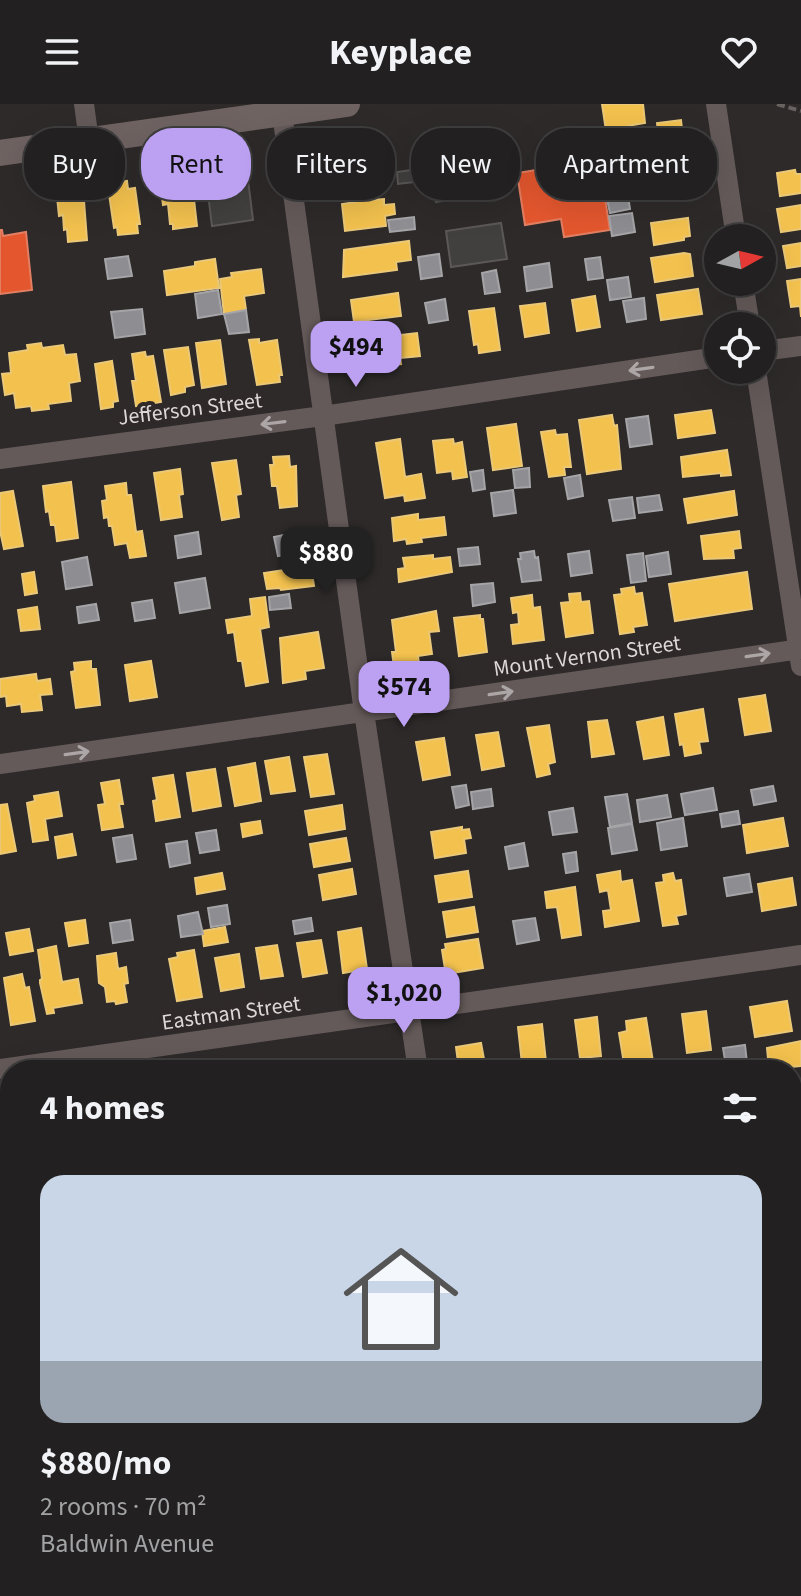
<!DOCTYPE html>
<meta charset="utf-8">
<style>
body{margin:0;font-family:"Source Sans 3",sans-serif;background:#2e2d2d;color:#f1f3f6;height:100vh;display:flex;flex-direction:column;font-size:30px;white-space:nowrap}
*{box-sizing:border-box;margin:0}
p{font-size:26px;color:#a2a3a5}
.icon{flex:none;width:44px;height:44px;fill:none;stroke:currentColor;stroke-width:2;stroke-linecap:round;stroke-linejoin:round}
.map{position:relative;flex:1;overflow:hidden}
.drawer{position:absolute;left:0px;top:956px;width:802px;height:536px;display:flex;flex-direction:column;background:#222020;border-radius:32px 32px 0 0;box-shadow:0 8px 32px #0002,0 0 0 2px #3f3e3e}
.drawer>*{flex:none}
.hud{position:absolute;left:24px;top:24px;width:754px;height:72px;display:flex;gap:16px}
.needle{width:52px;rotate:82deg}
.buttons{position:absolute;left:704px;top:120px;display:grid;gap:16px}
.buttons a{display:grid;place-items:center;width:72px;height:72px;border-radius:50%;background:#222020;box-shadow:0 8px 32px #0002,0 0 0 2px #3f3e3e;font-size:40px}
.price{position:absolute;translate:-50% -68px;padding:0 18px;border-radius:16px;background:#bca0f2;color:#111;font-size:26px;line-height:52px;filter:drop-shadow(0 2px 4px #0008)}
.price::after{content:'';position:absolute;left:50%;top:48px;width:24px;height:18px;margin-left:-12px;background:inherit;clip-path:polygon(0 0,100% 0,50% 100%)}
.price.selected{background:#222;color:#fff}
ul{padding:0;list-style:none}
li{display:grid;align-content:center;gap:16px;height:424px;padding:0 40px}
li+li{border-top:2px solid #3f3e3e}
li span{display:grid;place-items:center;height:248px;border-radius:24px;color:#555}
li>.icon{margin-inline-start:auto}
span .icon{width:144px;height:144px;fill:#fffc;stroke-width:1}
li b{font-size:34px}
h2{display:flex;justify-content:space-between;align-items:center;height:96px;padding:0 40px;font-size:34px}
.chip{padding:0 28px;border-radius:32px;background:#222020;box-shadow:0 8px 32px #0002,0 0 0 2px #3f3e3e;font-size:28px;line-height:72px}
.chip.selected{background:#bca0f2;color:#111}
header{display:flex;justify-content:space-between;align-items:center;height:104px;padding:0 40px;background:#222020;font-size:36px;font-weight:700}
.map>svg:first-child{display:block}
.homes{fill:#f2c14e;stroke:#ebc877;stroke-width:2}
.shops{fill:#e4572e;stroke:#e27e61;stroke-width:2}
.industry{fill:#8d8d92;stroke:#a5a4a7;stroke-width:2}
.building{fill:#423f3f;stroke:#5c5858;stroke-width:2}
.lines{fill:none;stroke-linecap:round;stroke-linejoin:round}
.path{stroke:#696261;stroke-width:4;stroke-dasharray:8 4;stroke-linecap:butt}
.minor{stroke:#655a5a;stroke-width:20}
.major{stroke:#6f6362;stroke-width:26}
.rail-casing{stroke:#6b6564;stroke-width:9}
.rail{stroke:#2f2929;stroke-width:6;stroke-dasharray:18;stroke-linecap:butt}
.oneway{stroke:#aca6a6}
.labels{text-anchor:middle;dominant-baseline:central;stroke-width:8;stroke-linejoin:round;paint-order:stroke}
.street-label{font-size:22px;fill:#dcd8d8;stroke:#2f2929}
</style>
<header><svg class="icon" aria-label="menu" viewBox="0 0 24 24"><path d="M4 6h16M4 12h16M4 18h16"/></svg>Keyplace<svg class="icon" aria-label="heart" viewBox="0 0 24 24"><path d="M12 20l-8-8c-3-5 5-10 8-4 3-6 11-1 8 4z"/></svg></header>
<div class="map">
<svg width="801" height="1492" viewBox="0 0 801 1492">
<rect width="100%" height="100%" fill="#2e2a2a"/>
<path class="homes" d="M 602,0 L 643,0 L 645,19 L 627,22 L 629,37 L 608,40 Z
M 681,16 L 685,51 L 654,54 L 652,35 L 659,35 L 657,19 Z
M 682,64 L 688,84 L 685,84 L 686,90 L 655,95 L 651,69 Z
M 795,66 L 796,70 L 801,70 L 801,89 L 780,92 L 777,69 Z
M 191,69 L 197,122 L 173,125 L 173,120 L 170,120 L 168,100 L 163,101 L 161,85 L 165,84 L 164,73 Z
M 127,77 L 128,85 L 135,84 L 140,120 L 137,120 L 138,129 L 118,131 L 117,123 L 114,124 L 109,90 L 107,90 L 105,80 Z
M 69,81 L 70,86 L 78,85 L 80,98 L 84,97 L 87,136 L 68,138 L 67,125 L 64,126 L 63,111 L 59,112 L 56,83 Z
M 371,89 L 372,96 L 384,95 L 384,101 L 394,100 L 395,110 L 385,112 L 386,122 L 345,127 L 342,100 L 356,98 L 356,91 Z
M 801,101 L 801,125 L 781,128 L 777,105 Z
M 688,114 L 690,132 L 684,133 L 684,136 L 654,141 L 651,119 Z
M 409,137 L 411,156 L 396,158 L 397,166 L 343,173 L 344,146 Z
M 801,139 L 801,162 L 787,164 L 783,142 Z
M 684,149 L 690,150 L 693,172 L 655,178 L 651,154 Z
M 215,155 L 219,184 L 167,191 L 164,167 L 195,162 L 195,158 Z
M 261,165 L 264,189 L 244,192 L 246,206 L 224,210 L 220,175 L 232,173 L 231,169 Z
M 801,175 L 801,213 L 800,202 L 791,203 L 787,177 Z
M 698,185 L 702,210 L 661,216 L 657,191 Z
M 398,189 L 401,212 L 354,218 L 351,196 Z
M 595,192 L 600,223 L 577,227 L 572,196 Z
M 545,199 L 549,229 L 525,233 L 520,202 Z
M 494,204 L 500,246 L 479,249 L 478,240 L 474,241 L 469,207 Z
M 417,229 L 420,252 L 400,254 L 401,260 L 361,264 L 358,236 Z
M 259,235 L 259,239 L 277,236 L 282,271 L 279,271 L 280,278 L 257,281 L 249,236 Z
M 220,236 L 226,280 L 202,284 L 196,239 Z
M 41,239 L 42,244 L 63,241 L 65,251 L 76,250 L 80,277 L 69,279 L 71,297 L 48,300 L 49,305 L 32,307 L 31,302 L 16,304 L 14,289 L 5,291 L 2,270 L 11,269 L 9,249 L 28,246 L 27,241 Z
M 188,243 L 194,281 L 185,283 L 185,288 L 171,291 L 164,246 Z
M 145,248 L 146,253 L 153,252 L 161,298 L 136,302 L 132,277 L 136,277 L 132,250 Z
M 112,257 L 118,297 L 113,298 L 113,303 L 101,305 L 95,260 Z
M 711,306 L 715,329 L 678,334 L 675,311 Z
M 612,311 L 614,322 L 617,321 L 621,365 L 587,370 L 579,316 Z
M 516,320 L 522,362 L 493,366 L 487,324 Z
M 555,326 L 556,331 L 567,330 L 571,363 L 564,363 L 565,371 L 549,373 L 541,328 Z
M 400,335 L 405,373 L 421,370 L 425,394 L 405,397 L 404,391 L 385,394 L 376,339 Z
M 453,335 L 454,340 L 462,338 L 467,373 L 453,375 L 452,367 L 437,369 L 433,337 Z
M 727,346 L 731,371 L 721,372 L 721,369 L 683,373 L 681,353 Z
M 289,352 L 290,363 L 296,362 L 297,402 L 280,404 L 277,382 L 272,382 L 270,361 L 274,361 L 273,353 Z
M 236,356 L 241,390 L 236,391 L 239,413 L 222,416 L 212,359 Z
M 180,365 L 183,390 L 179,391 L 182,413 L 161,416 L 154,369 Z
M 71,378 L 78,434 L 57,437 L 55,421 L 51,421 L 49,407 L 46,408 L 43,382 Z
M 126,379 L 127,391 L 131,391 L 136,428 L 142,427 L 146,452 L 130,454 L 127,439 L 115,441 L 112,422 L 109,422 L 108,413 L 104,414 L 102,397 L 107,396 L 105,382 Z
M 13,387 L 23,442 L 4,445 L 0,427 L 0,389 Z
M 734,387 L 737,411 L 688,419 L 684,395 Z
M 418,410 L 418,416 L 444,413 L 446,431 L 421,434 L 422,438 L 407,440 L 406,435 L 394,437 L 392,414 Z
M 739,427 L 741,444 L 733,445 L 734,454 L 704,455 L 701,432 Z
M 433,451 L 433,455 L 450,453 L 452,468 L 399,478 L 398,465 L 405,464 L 403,454 Z
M 311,462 L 314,482 L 281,486 L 280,484 L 267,485 L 264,469 Z
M 34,468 L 37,489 L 25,491 L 22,470 Z
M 747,468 L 752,505 L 675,517 L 669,480 Z
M 634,483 L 635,490 L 642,489 L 647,521 L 633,523 L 634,528 L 620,530 L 614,491 L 622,490 L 621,485 Z
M 580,489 L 581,498 L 589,497 L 593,529 L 566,533 L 561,499 L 570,498 L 569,490 Z
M 532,491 L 533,504 L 540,503 L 544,536 L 513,540 L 511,521 L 519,520 L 518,508 L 513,509 L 511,494 Z
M 265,493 L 269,523 L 260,525 L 268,578 L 246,582 L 242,557 L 238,557 L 234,528 L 228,529 L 226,516 L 252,512 L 250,495 Z
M 37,503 L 40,525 L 21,527 L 18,506 Z
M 436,507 L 439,527 L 429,528 L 432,550 L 418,552 L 419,560 L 394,563 L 392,548 L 396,548 L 392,516 Z
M 480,511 L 480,515 L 483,515 L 487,548 L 459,552 L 454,514 Z
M 318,528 L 324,564 L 305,567 L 306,575 L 283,579 L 280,534 Z
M 91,557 L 91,565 L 96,565 L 100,601 L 76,604 L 71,568 L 75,567 L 74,559 Z
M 151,557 L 157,593 L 130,597 L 125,561 Z
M 36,570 L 37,577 L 50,575 L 52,590 L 40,591 L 42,606 L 22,608 L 21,600 L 7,602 L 6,592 L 0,593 L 0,575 Z
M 765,591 L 771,627 L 745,631 L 739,595 Z
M 703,605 L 708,637 L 699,638 L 701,649 L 685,652 L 683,640 L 680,641 L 675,610 Z
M 663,613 L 669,651 L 644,655 L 637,618 Z
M 607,616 L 614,650 L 592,653 L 588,618 Z
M 549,621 L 555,658 L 548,660 L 550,670 L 537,673 L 527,624 Z
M 498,628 L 504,662 L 482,666 L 476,631 Z
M 444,634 L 450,671 L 423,676 L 416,638 Z
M 327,650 L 334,690 L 311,693 L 304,653 Z
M 289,653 L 295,687 L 271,690 L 265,657 Z
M 255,659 L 261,697 L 235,702 L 228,664 Z
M 215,665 L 221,702 L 193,707 L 187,669 Z
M 173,671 L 180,713 L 156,717 L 153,697 L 157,696 L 153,674 Z
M 119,676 L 123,700 L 119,700 L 123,723 L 102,726 L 98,701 L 105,700 L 101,679 Z
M 58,688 L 62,712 L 45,715 L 48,736 L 33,738 L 27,699 L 35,697 L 34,692 Z
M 7,700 L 16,747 L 0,750 L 0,701 Z
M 342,701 L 345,725 L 309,731 L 305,707 Z
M 783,714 L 788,742 L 747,749 L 743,721 Z
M 260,717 L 262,729 L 243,733 L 241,720 Z
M 462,723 L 462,726 L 469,725 L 471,734 L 464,735 L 466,749 L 435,754 L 431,728 Z
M 72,730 L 76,751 L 58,754 L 55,733 Z
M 346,734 L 350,757 L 314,763 L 310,740 Z
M 352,765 L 356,790 L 323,796 L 319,771 Z
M 468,767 L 472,793 L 439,798 L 435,772 Z
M 620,767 L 621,778 L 632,776 L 639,817 L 605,823 L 603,807 L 611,806 L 608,786 L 600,788 L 597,771 Z
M 222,769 L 225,785 L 197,790 L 195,774 Z
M 673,769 L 675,777 L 681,776 L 686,810 L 676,812 L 678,820 L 663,822 L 656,779 L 664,778 L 663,771 Z
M 792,774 L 796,801 L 762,807 L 758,780 Z
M 575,783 L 581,831 L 562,834 L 557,803 L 547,804 L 545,788 Z
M 474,803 L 478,828 L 447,833 L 443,808 Z
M 85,816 L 88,839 L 69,842 L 65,819 Z
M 225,823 L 228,838 L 204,842 L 202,827 Z
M 361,824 L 367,865 L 343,869 L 338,828 Z
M 29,825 L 33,847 L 10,851 L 6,829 Z
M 478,835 L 483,864 L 452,869 L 451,864 L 445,865 L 442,846 L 446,845 L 445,840 Z
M 321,836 L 327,869 L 303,873 L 297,839 Z
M 277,841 L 283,872 L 261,875 L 256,844 Z
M 56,842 L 62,878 L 78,875 L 82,899 L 53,904 L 54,909 L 47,910 L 40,879 L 40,876 L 42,875 L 38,846 Z
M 194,846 L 202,893 L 177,897 L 169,855 L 178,853 L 177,849 Z
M 116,849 L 118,865 L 126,863 L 128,879 L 124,880 L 127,898 L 116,900 L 115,897 L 107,898 L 105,883 L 99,879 L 97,852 Z
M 239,850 L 244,883 L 221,887 L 215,854 Z
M 22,870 L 25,884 L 29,883 L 35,917 L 11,921 L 4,874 Z
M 787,897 L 792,927 L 755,933 L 750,903 Z
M 706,907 L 711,946 L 687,949 L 682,910 Z
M 597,913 L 601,952 L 580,954 L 575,916 Z
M 646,914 L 654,964 L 625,966 L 619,929 L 627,927 L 626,917 Z
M 542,920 L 546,958 L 522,960 L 518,923 Z
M 801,937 L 801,962 L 769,965 L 767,944 Z
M 481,939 L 486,966 L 459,966 L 456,943 Z
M 323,956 L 324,966 L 299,966 L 298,960 Z
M 378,956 L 380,966 L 346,966 L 345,961 Z
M 801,991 L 801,1020 L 792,1021 L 792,993 Z
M 801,1042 L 801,1069 L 792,1070 L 792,1044 Z
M 0,1053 L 5,1053 L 8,1071 L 0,1073 Z
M 801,1089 L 801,1128 L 800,1128 L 795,1090 Z
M 10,1174 L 10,1227 L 0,1229 L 0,1175 Z
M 10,1315 L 10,1370 L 5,1371 L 0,1324 L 9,1323 L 7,1316 Z
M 32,1482 L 62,1482 L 63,1492 L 33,1492 Z"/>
<path class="shops" d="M 383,46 L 387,73 L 329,80 L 325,54 Z
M 599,56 L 610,126 L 564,133 L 561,115 L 525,121 L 517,69 Z
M 0,126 L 2,126 L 3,132 L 26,128 L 32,186 L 0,190 Z"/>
<path class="industry" d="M 623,49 L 626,67 L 604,71 L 601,53 Z
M 628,92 L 630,105 L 610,109 L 607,95 Z
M 632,109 L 635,128 L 612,132 L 609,112 Z
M 414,113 L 415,125 L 390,128 L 388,116 Z
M 439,150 L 442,172 L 421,175 L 418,153 Z
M 128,152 L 132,172 L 108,175 L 105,155 Z
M 600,153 L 603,174 L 588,176 L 585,155 Z
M 549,159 L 552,183 L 527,187 L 524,163 Z
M 496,166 L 500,188 L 485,190 L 482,169 Z
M 628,173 L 631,193 L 610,196 L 607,176 Z
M 218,186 L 222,210 L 198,214 L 195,190 Z
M 644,194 L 646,215 L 627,218 L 623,197 Z
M 445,195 L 448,216 L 429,219 L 425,199 Z
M 142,205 L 145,230 L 115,234 L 111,208 Z
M 246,206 L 249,228 L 229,230 L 224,210 Z
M 648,312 L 652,340 L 630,343 L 626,315 Z
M 529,364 L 530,383 L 515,384 L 513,366 Z
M 483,366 L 485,385 L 473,387 L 470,368 Z
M 580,371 L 583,392 L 568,395 L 564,374 Z
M 513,386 L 516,409 L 494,412 L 491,389 Z
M 659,391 L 662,406 L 639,409 L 637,394 Z
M 632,393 L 635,414 L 613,417 L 609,396 Z
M 198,428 L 201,450 L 178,454 L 175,432 Z
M 293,429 L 297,449 L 278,452 L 274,433 Z
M 478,443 L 480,460 L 460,462 L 458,445 Z
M 534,447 L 535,454 L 538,453 L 541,476 L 522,478 L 518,455 L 521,455 L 520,449 Z
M 589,447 L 592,469 L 571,472 L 568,450 Z
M 668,448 L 671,470 L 649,473 L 646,452 Z
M 643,449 L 646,477 L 631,479 L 627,451 Z
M 87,453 L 92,481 L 66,485 L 62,458 Z
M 205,474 L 210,504 L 180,509 L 175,479 Z
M 493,479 L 495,498 L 473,502 L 471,481 Z
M 289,490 L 291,504 L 270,506 L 269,493 Z
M 152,496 L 155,514 L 135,517 L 132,499 Z
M 96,500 L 99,516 L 79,519 L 77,503 Z
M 466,681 L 469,701 L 456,704 L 452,683 Z
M 773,682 L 776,697 L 754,701 L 751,686 Z
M 713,684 L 717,706 L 685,711 L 681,690 Z
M 491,685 L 493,702 L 473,705 L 471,688 Z
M 627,690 L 632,719 L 610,723 L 605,693 Z
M 667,691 L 671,713 L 640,718 L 637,696 Z
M 573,704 L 577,728 L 553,731 L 549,708 Z
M 738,707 L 740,720 L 722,723 L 720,710 Z
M 683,714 L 687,742 L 661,746 L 657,719 Z
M 632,720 L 637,746 L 612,750 L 608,724 Z
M 216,726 L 219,746 L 200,749 L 196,729 Z
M 132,731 L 136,755 L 117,758 L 113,734 Z
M 187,737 L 190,759 L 170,763 L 166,740 Z
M 524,739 L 528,762 L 509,765 L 505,743 Z
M 576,748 L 578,767 L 566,769 L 563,750 Z
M 749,770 L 752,788 L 727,792 L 724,774 Z
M 227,801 L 230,820 L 211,823 L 208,804 Z
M 198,808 L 203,830 L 181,833 L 178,812 Z
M 311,814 L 313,827 L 295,830 L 293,817 Z
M 535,814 L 539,836 L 517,840 L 513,817 Z
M 130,816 L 133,836 L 113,839 L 110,819 Z
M 745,941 L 747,959 L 726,962 L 723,944 Z
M 721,957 L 722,966 L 698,966 L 697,960 Z"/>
<path class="building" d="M 460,59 L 465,94 L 436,98 L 432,76 L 398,80 L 397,68 Z
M 248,76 L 253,116 L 212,122 L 207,82 Z
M 501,119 L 507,155 L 451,163 L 446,127 Z"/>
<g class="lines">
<path class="path" d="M 777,0 L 801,7"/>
<path class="minor" d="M 84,0 L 89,37
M 716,0 L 736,134
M 282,9 L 364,608 L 418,966
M 743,178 L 750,222
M 762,247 L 801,242
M 756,266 L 801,562
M 0,355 L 323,312 L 718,253
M 0,660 L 801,545
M 0,965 L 801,851
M 792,1164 L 801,1163
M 0,1279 L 10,1277"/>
<path class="major" d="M 0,49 L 347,0"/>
<g class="rail-casing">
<path id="rail" d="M 792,1466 L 801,1465
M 550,1492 L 643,1482"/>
</g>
<use href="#rail" class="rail"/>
</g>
<defs><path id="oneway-shaft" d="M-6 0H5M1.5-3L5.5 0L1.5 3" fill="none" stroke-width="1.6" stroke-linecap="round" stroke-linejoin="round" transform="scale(2)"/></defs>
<g class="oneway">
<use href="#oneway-shaft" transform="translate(641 265) rotate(172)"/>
<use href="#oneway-shaft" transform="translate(273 319) rotate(173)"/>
<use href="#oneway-shaft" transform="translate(758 551) rotate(-8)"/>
<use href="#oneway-shaft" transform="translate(501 589) rotate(-8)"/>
<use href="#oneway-shaft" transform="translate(77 649) rotate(-8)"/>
</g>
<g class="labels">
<g class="street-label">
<text transform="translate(190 305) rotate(-7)">Jefferson Street</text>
<text transform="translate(587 552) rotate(-8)">Mount Vernon Street</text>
<text transform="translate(231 909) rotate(-8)">Eastman Street</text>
</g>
</g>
</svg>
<div class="buttons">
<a><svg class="needle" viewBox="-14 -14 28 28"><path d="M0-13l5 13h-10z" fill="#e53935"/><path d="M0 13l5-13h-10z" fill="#a2a3a5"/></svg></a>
<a><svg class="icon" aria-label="locate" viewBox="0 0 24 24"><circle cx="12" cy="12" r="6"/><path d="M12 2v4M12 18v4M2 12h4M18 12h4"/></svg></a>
</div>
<b class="price" style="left:356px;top:285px">$494</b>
<b class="price selected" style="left:326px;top:491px">$880</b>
<b class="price" style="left:404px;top:625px">$574</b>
<b class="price" style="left:404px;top:931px">$1,020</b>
<div class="hud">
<a class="chip">Buy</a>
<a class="chip selected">Rent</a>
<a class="chip">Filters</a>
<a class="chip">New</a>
<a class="chip">Apartment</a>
</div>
<section class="drawer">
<h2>4 homes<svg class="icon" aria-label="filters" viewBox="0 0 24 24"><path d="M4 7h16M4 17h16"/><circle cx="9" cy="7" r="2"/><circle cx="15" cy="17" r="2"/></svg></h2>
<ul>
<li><span style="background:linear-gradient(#c9d6e8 75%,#9aa5b1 0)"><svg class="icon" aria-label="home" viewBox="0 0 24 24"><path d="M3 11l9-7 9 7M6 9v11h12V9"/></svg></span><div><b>$880/mo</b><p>2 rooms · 70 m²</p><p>Baldwin Avenue</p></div></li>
</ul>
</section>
</div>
